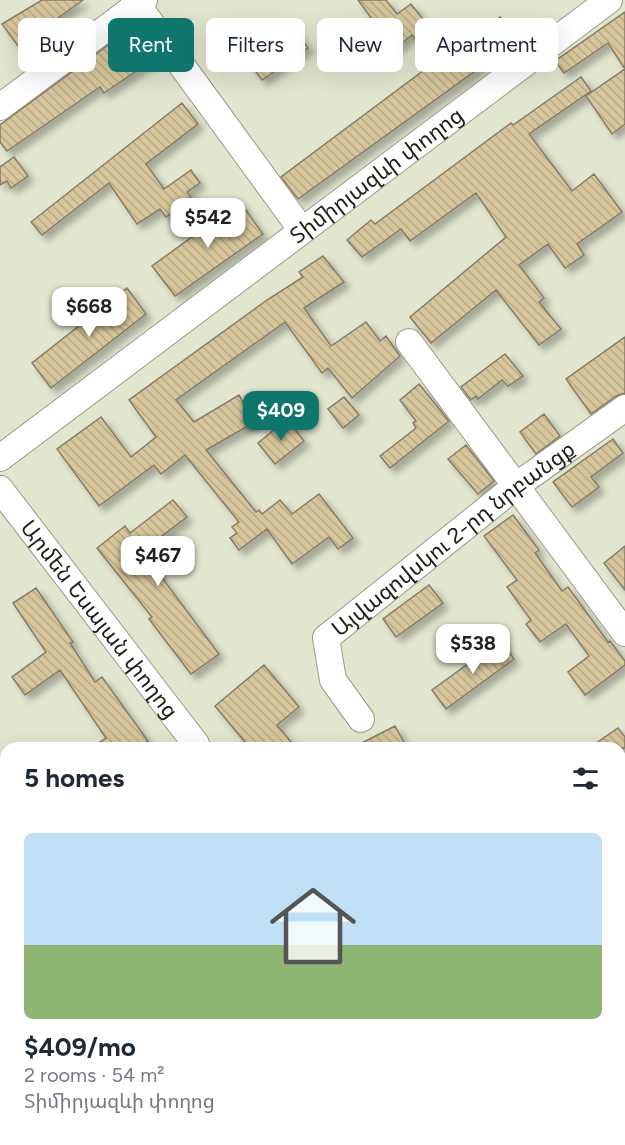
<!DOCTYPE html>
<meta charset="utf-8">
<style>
body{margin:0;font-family:Figtree,"Noto Sans Armenian",sans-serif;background:#f2f2f3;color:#1f2937;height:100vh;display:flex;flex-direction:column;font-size:22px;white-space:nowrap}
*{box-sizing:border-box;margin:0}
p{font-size:20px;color:#747a83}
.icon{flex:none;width:33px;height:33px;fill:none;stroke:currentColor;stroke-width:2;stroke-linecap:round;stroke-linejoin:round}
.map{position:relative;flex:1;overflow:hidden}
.sheet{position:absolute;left:0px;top:742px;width:626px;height:404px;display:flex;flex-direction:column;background:#fff;border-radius:18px 18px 0 0;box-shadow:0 6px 24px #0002}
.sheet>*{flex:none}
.banner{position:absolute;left:18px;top:18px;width:590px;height:54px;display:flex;gap:12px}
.price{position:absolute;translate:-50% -51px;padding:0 14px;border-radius:12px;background:#fff;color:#222;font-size:20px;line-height:39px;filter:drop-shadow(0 2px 3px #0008)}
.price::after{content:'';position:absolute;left:50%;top:36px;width:18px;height:14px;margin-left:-9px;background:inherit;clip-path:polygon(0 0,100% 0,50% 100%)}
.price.current{background:#0f766e;color:#fff}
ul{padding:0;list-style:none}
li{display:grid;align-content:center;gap:12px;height:318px;padding:0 24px}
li+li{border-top:2px solid #e0e1e3}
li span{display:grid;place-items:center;height:186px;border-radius:9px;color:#555}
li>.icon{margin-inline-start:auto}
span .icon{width:108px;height:108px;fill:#fffc;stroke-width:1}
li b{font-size:26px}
h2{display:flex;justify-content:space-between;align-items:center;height:72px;padding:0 24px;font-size:26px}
.tag{padding:0 21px;border-radius:9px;background:#fff;box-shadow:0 6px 24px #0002;font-size:21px;line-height:54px}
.tag.current{background:#0f766e;color:#fff}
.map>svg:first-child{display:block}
.building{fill:url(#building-back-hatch);stroke:#847b67;stroke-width:1.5;filter:url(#shadow)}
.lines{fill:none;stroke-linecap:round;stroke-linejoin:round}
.minor-casing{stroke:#979b85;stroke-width:28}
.minor{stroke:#fff;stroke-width:26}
.labels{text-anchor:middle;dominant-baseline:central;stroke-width:6;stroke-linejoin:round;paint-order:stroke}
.street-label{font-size:22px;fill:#1e2017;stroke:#fff}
</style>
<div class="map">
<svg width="625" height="1145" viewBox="0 0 625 1145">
<defs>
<pattern id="building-back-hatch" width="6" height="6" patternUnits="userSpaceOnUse" patternTransform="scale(1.5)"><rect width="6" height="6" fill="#d7c69b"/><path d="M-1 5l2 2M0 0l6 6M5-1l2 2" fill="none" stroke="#b8aa85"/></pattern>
<filter id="shadow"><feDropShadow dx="5.5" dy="5.5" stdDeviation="3" flood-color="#0004"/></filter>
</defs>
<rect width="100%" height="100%" fill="#e2e6ce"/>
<path class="building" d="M 42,0 L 83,0 L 40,31 L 45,38 L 24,54 L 2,24 Z
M 358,0 L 386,0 L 397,14 L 411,4 L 430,28 L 415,39 L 412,35 L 394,49 Z
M 625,12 L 625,69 L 608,43 L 564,73 L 555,61 Z
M 500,17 L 507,27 L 515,21 L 525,35 L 298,199 L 281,177 L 455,47 L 457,49 Z
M 291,23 L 308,48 L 262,80 L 245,57 Z
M 134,26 L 157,57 L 104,93 L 100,87 L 7,151 L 0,142 L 0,125 Z
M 625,69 L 625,124 L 612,134 L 586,96 Z
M 581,77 L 591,91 L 529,134 L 572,191 L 594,174 L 622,212 L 577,244 L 584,255 L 565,268 L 548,244 L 519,265 L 544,298 L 539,302 L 561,329 L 539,345 L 496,290 L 431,343 L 410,317 L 506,237 L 476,193 L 410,241 L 401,229 L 362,257 L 347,240 L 371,220 L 375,224 L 511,123 L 513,125 Z
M 182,103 L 198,124 L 146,164 L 164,189 L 191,170 L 200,183 L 187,192 L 192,199 L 166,217 L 160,209 L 137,224 L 109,183 L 42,235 L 31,222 Z
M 14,157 L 28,176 L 11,188 L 7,181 L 0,185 L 0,167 Z
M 240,202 L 263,234 L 175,296 L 152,266 Z
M 323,256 L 344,282 L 304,308 L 331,346 L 366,322 L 380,341 L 386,336 L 400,356 L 352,398 L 328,368 L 322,373 L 285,322 L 176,400 L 194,422 L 239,395 L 255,422 L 206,450 L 256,512 L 259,510 L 262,514 L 280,500 L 292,514 L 319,494 L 353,538 L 338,549 L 329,537 L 292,564 L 267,529 L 239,550 L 230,538 L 237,533 L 232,527 L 239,522 L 185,455 L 161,474 L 154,465 L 99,506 L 57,449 L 101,417 L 131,457 L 156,437 L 129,400 L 267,300 L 303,277 L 299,272 Z
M 127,288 L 146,314 L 51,388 L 32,363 Z
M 625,337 L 625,393 L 616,396 L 591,414 L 566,379 Z
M 505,354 L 523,376 L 508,386 L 502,380 L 478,399 L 476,396 L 471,400 L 461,387 Z
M 419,384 L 449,421 L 390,468 L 380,456 L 416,428 L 413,423 L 416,421 L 400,400 Z
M 344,397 L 359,415 L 343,428 L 328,409 Z
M 544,414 L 560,436 L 536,454 L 520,432 Z
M 287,419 L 304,441 L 275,464 L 258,443 Z
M 613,439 L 623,453 L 591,477 L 599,487 L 572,507 L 553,482 Z
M 466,445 L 494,481 L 478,494 L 448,459 Z
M 173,500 L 187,517 L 142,551 L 219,654 L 191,674 L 149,619 L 152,617 L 97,548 L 125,526 L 130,533 Z
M 513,515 L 539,550 L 535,553 L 562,591 L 568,587 L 608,642 L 610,641 L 625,661 L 625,665 L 585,695 L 568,672 L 589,656 L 566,624 L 540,642 L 526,624 L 531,620 L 507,587 L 517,580 L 484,536 Z
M 625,546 L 625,590 L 604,563 Z
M 429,585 L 443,603 L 396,637 L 383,619 Z
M 36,588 L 73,642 L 70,643 L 95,682 L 102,677 L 148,741 L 137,748 L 91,748 L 106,738 L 60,670 L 25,695 L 12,677 L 46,652 L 13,603 Z
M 501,640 L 514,659 L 446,709 L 432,690 Z
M 264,665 L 299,707 L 277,725 L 296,748 L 250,748 L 215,706 Z
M 395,726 L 407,748 L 352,748 Z
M 618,728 L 625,737 L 625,748 L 589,748 Z"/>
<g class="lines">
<g class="minor-casing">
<g id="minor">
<path d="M 134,0 L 301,229"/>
<path d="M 0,107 L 144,0"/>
<path d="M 409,342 L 625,633"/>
<path id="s1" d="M 0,458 L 609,0"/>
<path id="s2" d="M 0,489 L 196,744 L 197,748"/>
<path id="s3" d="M 361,719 L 333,680 L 326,638 L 516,486 L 625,408"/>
<path d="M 620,834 L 625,829"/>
<path d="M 0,906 L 6,906"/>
<path d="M 620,990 L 625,991"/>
<path d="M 0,1012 L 6,979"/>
<path d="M 233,1140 L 233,1145"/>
<path d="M 466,1140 L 500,1145"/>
<path d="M 409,1145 L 410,1140"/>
</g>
</g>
<use href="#minor" class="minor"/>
</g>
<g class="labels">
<g class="street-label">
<text stroke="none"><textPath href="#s1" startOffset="471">Տիմիրյազևի փողոց</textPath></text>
<text stroke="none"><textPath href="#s3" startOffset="252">Այվազովսկու 2-րդ նրբանցք</textPath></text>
<text stroke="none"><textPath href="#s2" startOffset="164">Արմեն Եսայան փողոց</textPath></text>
</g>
</g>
</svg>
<b class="price" style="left:208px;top:249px">$542</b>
<b class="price" style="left:89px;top:338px">$668</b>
<b class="price current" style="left:281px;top:442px">$409</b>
<b class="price" style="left:158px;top:587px">$467</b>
<b class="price" style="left:473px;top:675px">$538</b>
<div class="banner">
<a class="tag">Buy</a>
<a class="tag current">Rent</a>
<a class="tag">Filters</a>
<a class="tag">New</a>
<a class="tag">Apartment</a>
</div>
<section class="sheet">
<h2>5 homes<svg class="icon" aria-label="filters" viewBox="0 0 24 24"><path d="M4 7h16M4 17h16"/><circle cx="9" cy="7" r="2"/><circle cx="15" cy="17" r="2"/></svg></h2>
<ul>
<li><span style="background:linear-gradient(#bfe0f5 60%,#8fb573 0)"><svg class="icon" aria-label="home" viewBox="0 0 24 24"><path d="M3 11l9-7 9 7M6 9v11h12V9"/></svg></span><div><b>$409/mo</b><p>2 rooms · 54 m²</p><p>Տիմիրյազևի փողոց</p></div></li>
</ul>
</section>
</div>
